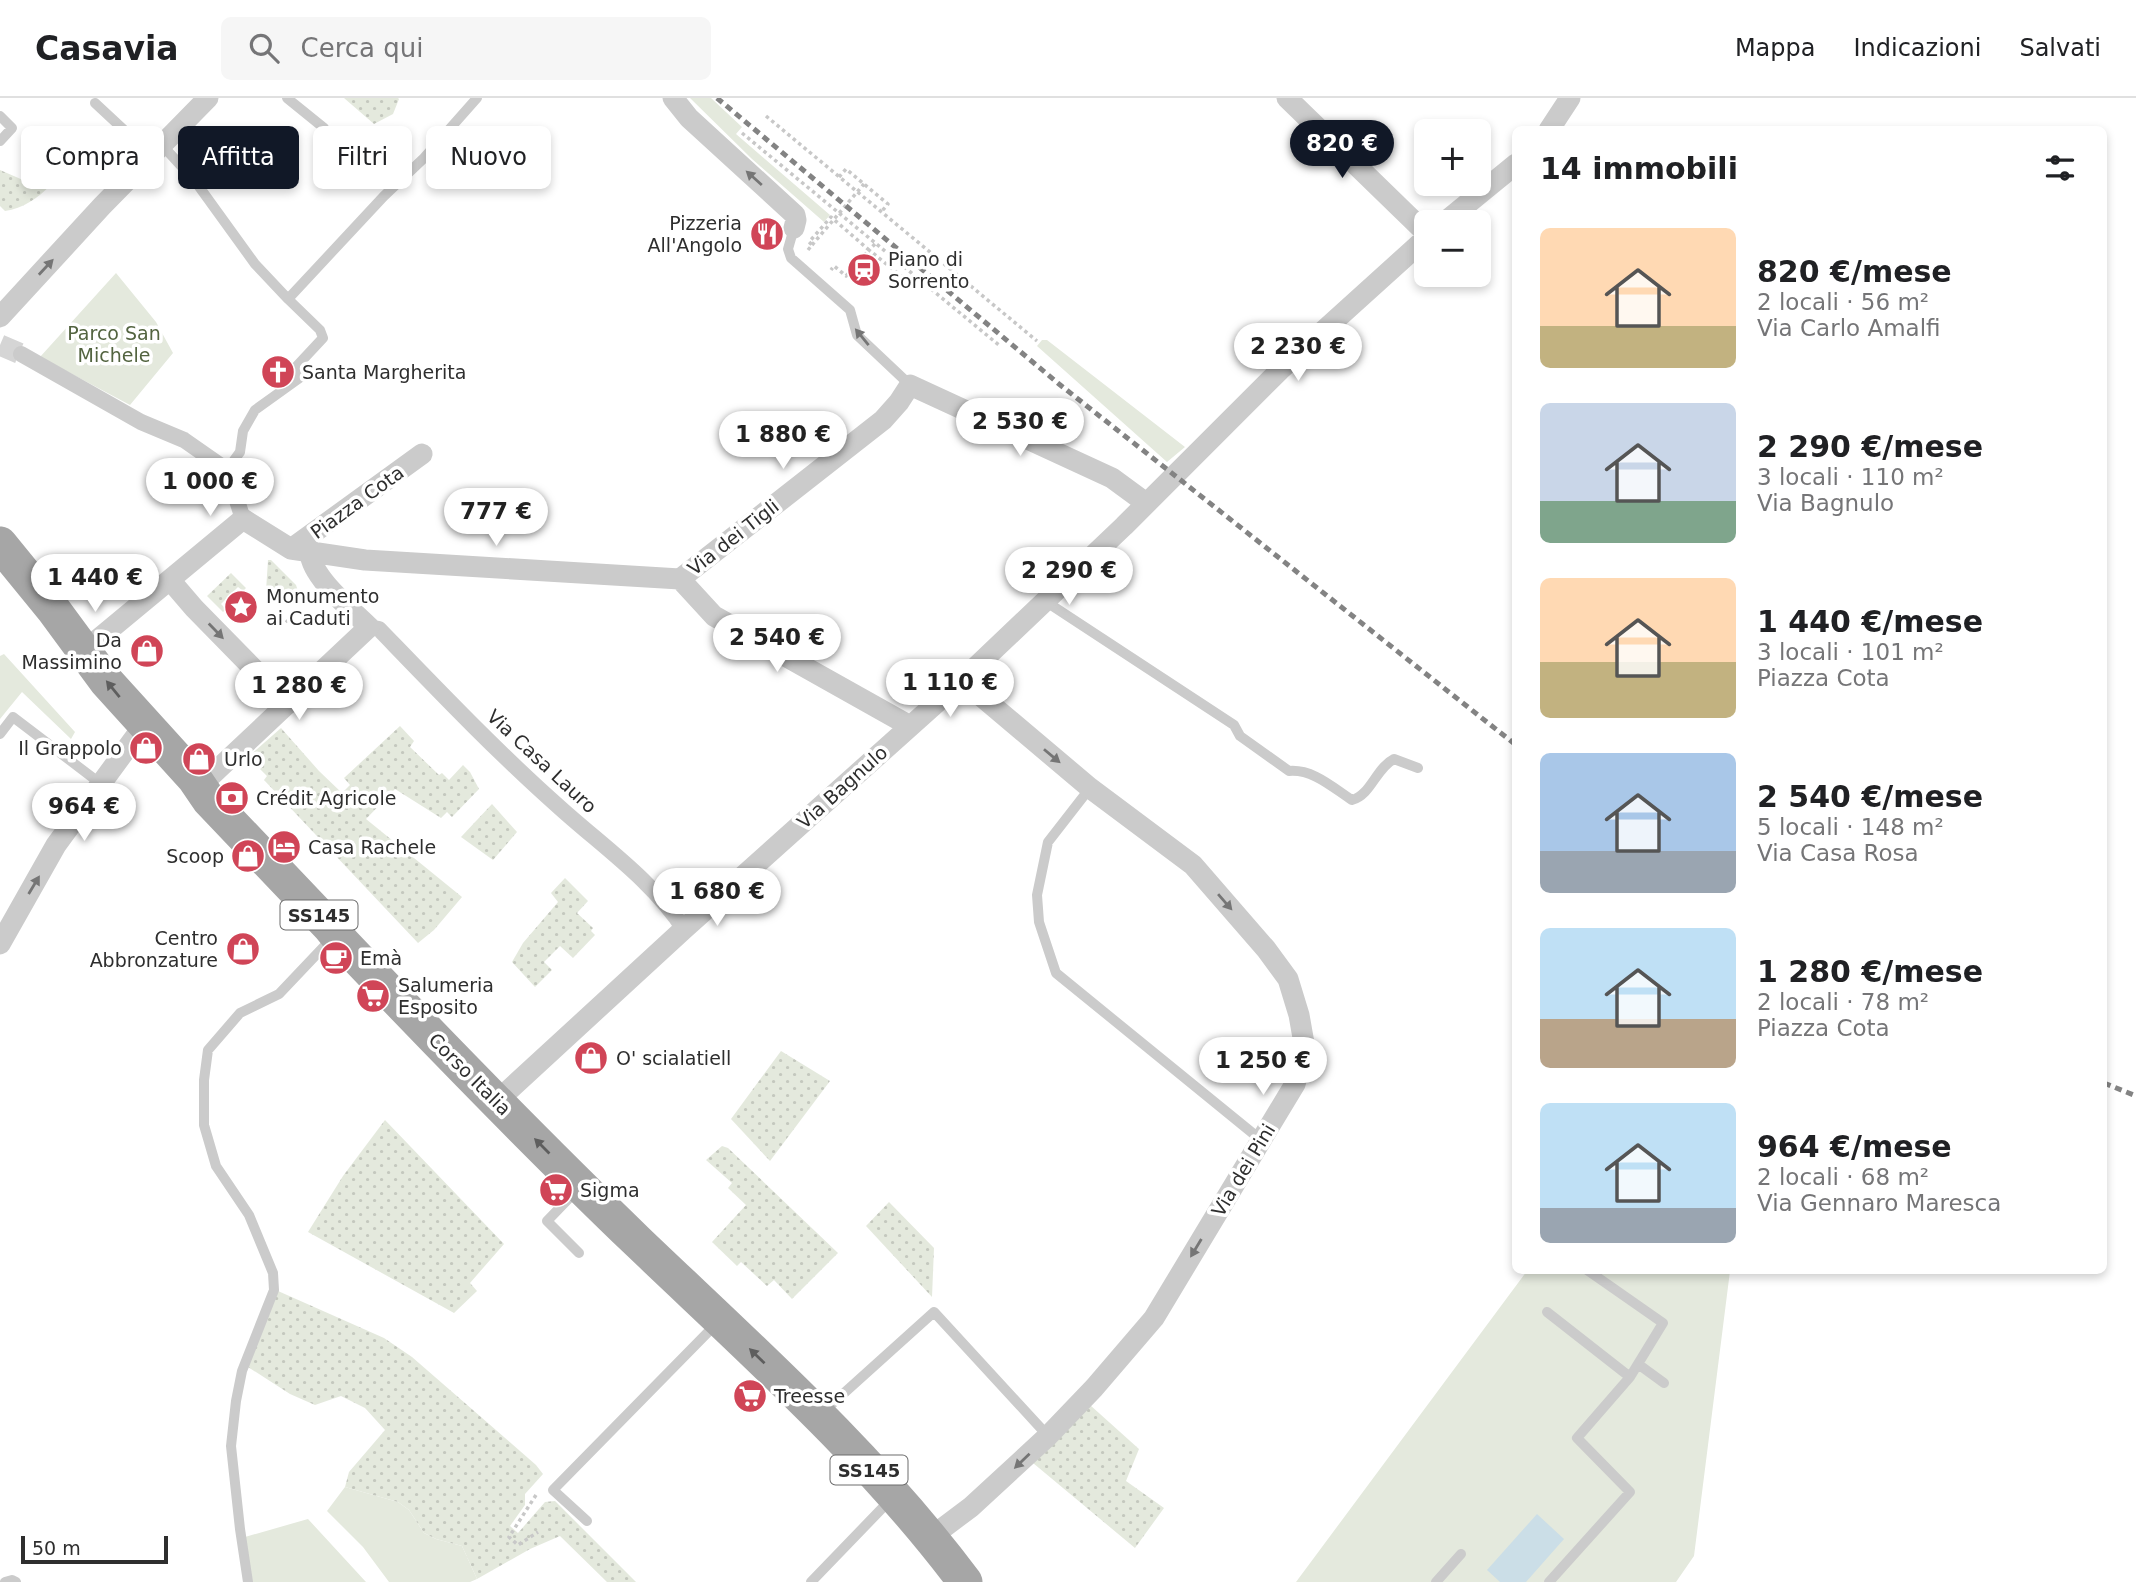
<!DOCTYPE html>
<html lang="it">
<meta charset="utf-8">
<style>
body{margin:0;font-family:"DejaVu Sans",sans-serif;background:#f6f6f6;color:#202124;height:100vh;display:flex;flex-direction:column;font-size:26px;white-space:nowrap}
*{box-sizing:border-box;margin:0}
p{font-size:23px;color:#757577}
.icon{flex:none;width:38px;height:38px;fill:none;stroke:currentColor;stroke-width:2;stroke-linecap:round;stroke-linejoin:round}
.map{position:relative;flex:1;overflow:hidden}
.details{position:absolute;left:1512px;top:28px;width:595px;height:1148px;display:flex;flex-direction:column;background:#fff;border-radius:10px;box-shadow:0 4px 10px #0003}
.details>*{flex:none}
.guide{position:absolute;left:21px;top:28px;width:665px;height:63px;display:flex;gap:14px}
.tools{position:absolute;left:1414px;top:21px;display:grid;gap:14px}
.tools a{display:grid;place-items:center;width:77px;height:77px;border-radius:10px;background:#fff;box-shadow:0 4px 10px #0003;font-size:35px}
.scale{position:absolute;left:21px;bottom:18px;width:147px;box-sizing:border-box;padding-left:7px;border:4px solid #2e2e2e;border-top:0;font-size:19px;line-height:24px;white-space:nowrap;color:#2e2e2e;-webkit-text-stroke:5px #fff;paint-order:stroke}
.price{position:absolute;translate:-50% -60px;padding:0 16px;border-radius:24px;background:#fff;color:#222;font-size:23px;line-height:46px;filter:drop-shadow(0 2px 4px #0008)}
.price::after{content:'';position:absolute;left:50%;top:42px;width:21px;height:16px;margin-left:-10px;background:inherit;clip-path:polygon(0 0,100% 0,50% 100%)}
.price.selected{background:#111827;color:#fff}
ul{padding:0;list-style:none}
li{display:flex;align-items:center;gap:21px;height:175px;padding:0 28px}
li span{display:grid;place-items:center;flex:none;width:196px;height:140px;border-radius:10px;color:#555}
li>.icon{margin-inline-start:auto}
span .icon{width:84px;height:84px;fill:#fffc;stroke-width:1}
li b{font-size:30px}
h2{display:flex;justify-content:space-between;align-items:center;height:84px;padding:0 28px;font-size:30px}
.tag{padding:0 24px;border-radius:10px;background:#fff;box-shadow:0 4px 10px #0003;font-size:24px;line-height:63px}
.tag.selected{background:#111827;color:#fff}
header{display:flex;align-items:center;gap:42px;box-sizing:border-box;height:98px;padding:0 35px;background:#fff;border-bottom:2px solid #e0e0e0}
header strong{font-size:33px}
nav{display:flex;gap:38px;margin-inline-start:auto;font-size:24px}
.search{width:490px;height:63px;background:#f6f6f6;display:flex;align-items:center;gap:18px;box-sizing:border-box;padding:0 24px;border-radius:10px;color:#757577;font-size:26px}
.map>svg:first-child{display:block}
.green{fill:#e4e9dd}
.garden{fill:url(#garden-dots)}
.water{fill:#cbdee7}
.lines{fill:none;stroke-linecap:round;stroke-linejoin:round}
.minor-tunnel{stroke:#d5d5d5;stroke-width:21;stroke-dasharray:21 10;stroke-linecap:butt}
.path{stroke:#c8c8c8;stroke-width:3.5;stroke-dasharray:3.5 3.5;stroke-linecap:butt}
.service{stroke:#cbcbcb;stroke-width:10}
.pedestrian{stroke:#cbcbcb;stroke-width:16}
.minor{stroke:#cbcbcb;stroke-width:21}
.primary{stroke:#a6a6a6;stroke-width:35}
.rail{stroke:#838383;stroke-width:5;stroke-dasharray:7 5;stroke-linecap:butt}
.oneway{fill:#757575}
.oneway2{fill:#5e5e5e}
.labels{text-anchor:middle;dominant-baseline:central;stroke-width:7;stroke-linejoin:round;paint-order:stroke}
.shield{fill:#fff;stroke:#6d6d6d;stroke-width:2}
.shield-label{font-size:18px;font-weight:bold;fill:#2e2e2e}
.poi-label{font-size:19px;fill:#2e2e2e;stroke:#fff;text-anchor:start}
.park-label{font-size:19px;fill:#536440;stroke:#fff}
.street-label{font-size:19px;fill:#2e2e2e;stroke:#fff}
</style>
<header>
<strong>Casavia</strong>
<div class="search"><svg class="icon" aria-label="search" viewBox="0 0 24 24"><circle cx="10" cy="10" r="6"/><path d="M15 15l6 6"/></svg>Cerca qui</div>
<nav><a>Mappa</a><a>Indicazioni</a><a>Salvati</a></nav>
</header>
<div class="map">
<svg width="2136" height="1484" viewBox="0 0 2136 1484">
<defs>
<pattern id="garden-dots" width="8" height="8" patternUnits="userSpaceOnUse" patternTransform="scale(1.75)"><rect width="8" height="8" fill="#e4e9dd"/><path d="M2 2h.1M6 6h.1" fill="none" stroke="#c4c8be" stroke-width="1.8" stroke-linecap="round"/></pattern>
</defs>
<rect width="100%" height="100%" fill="#fff"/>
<path class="green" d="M 690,0 L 711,0 L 742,29 L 736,36 L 830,117 L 824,124 L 752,61 Z
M 116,175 L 156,224 L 173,255 L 130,307 L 40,259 Z
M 1042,242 L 1047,242 L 1185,349 L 1167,364 L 1037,248 Z
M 4,556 L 75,634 L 71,641 L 22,594 L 0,621 L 0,558 Z
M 1527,1173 L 1730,1173 L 1694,1458 L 1676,1484 L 1296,1484 Z
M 345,1389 L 398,1404 L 409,1412 L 424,1435 L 436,1441 L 462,1448 L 477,1481 L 470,1484 L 389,1484 L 363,1449 L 327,1413 Z
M 308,1421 L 366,1484 L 252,1484 L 245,1439 Z"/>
<path class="garden" d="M 344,0 L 398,0 L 399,1 L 393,16 L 374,26 Z
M 71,38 L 84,45 C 64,72 41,108 5,113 L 0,108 L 0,72 L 23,82 Z
M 268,462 L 271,462 L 296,487 L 298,493 L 281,508 L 266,493 Z
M 231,475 L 246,490 L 243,493 L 238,489 L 221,506 L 226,511 L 223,514 L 207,498 Z
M 400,628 L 414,643 L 410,649 L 439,677 L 442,675 L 449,682 L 463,667 L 470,674 L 479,691 L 452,719 L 447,714 L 441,720 L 395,691 L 366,721 L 462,799 L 434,832 L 418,845 L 264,682 L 267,678 L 248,659 L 281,630 L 319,673 L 342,695 L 350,687 L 344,680 Z
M 492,706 L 517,734 L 493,762 L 461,739 Z
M 565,780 L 588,803 L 577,815 L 593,830 L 591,833 L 595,837 L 573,860 L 560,848 L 544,864 L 552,872 L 535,889 L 512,864 L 523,845 L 558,804 L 551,795 Z
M 781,953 L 830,983 L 770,1063 L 731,1021 Z
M 385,1022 L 504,1146 L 470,1185 L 477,1193 L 454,1215 L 308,1134 L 343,1078 Z
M 722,1048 L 728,1050 L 838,1155 L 792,1201 L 774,1182 L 767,1188 L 741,1164 L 737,1168 L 712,1144 L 746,1107 L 728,1090 L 732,1085 L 706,1062 Z
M 889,1104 L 934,1150 L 932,1199 L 866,1128 Z
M 278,1193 L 384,1240 L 412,1259 L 536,1367 L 543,1376 L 525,1396 L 525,1407 L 510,1428 L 518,1435 L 545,1404 L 555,1403 L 636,1484 L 607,1484 L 560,1438 L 530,1451 L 477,1481 L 462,1448 L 436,1441 L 424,1435 L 409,1412 L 398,1404 L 345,1389 L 349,1374 L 385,1332 L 365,1310 L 341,1298 L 315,1307 L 290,1296 L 248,1269 Z
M 1090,1307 L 1139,1351 L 1126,1383 L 1164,1410 L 1135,1450 L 1033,1365 Z"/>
<path class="water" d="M 1537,1416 L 1564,1441 L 1526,1484 L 1500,1484 L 1487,1472 Z"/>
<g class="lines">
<path class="minor-tunnel" d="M 0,247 L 21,256"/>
<path class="path" d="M 766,18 L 1037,243
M 742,35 L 1000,248
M 839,79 L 846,71 L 888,106 L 882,113
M 875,146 L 869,152 L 916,190 L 922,185
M 812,147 L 864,86
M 808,152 L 812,147 L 809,144 L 831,119 L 869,152 L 846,178 L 834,168 L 831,172
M 286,522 L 288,524
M 536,1397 L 509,1439 L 518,1447 L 538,1434"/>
<path class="service" d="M 287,0 L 324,30
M 95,5 L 152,58
M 0,18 L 12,30 L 0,43
M 162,47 L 195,83 L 255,166 L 288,201
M 794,130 L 788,151 L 791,160 L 850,212 L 857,237 L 910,287
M 227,372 L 240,354 L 243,333 L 255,312 L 301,279 L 295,270 L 323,240 L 320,232 L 288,201 L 384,98 L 423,61 L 477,0
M 1045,503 L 1234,627 L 1240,638 L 1289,673 C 1313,671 1332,689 1352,702 C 1371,697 1376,670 1394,661 L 1418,670
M 0,636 L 13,619 L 101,686
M 1090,690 L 1048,744 L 1037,797 L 1039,824 L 1056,875 L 1261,1042
M 577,1092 L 547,1123 L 579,1155
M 1547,1214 L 1630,1279
M 1638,1266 L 1664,1285
M 823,1314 L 934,1214 L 1048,1338
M 587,1423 L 553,1392 L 718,1224
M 5,1484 L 12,1482 L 16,1484
M 248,1484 L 240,1431 L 231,1348 L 236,1303 L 242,1273 L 274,1192 L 273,1175 L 249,1117 L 216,1068 L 204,1027 L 204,982 L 208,952 L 240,915 L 279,896 L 334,838
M 811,1484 L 892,1400
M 1436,1484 L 1461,1456
M 1549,1484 L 1630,1394 L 1577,1340 L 1630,1279 L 1663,1225 L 1587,1172"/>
<path class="pedestrian" d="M 21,256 L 141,324 L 184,342 L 227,372 L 243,421
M 369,529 L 379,531 C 437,591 495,652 558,708 C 602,748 651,781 684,831"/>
<path class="minor" d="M 673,0 L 689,20 L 795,117 L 796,122 L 794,130
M 1287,0 L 1426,135
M 1549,32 L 1570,0
M 1445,124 L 1516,66
M 0,219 L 102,108 L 208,0
M 291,451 L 422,356
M 680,481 L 883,322 L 899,304 L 910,287 L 1112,380 L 1146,405
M 170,482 L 194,510 L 288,606
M 85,552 L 243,421 L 291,451 L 365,462 L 680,481 L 714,518 L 910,628
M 200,688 L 369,529 C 351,511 312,480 310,455
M 0,846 L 56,747 L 144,627
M 497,1003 L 684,831 L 962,582 L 1124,428 L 1280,272 L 1426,140
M 931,1439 L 971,1409 L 1048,1338 L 1094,1290 L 1154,1220 L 1295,986 L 1305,951 L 1299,917 L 1288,881 L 1266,851 L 1193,767 L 1090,690 L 962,582"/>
<path class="primary" d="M 0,446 L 53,511 L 106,583 L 194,680 L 209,702 L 330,829 L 343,845 C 439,946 537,1047 638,1144 C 751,1252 871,1358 965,1484"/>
<path class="rail" d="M 717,0 L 1059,286 L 1516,647
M 2104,985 L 2136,998"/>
</g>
<defs><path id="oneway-solid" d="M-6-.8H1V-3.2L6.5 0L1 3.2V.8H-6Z" transform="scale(1.75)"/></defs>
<g class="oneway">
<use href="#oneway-solid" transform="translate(754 80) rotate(-138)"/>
<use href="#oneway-solid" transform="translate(46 169) rotate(-47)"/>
<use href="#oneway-solid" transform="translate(862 239) rotate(-129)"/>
<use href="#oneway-solid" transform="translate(216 533) rotate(46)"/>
<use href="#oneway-solid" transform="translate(1052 658) rotate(40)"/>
<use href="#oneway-solid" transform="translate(34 787) rotate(-59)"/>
<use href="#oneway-solid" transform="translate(1225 804) rotate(49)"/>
<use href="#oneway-solid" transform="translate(1196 1150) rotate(121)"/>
<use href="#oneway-solid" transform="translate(1022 1363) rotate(136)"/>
</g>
<g class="oneway2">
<use href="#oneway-solid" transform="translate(113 591) rotate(-129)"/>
<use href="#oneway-solid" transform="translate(542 1048) rotate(-135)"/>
<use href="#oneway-solid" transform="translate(757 1258) rotate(-136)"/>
</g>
<defs>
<g id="restaurant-disc" transform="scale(1.75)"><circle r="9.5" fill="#d04557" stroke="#fff"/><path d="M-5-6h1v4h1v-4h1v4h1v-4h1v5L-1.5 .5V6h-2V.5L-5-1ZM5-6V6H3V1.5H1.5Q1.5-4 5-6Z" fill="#fff"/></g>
<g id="station-disc" transform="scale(1.75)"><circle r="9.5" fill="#d04557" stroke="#fff"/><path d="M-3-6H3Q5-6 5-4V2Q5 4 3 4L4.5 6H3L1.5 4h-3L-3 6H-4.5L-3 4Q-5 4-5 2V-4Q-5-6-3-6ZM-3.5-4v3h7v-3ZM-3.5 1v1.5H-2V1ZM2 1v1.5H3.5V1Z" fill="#fff"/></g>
<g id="church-disc" transform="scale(1.75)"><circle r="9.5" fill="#d04557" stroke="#fff"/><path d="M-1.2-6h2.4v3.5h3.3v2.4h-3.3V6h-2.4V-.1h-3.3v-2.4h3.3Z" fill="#fff"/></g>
<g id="sight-disc" transform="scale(1.75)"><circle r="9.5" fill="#d04557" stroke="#fff"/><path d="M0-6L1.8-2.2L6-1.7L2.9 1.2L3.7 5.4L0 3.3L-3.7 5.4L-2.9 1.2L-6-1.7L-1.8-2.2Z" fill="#fff"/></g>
<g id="shop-disc" transform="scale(1.75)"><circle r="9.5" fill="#d04557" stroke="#fff"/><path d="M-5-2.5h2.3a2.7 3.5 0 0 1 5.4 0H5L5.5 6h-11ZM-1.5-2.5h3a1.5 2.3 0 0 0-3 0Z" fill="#fff"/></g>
<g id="bank-disc" transform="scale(1.75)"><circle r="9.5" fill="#d04557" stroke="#fff"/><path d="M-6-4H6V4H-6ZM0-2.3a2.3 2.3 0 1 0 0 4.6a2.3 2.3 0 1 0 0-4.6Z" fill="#fff"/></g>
<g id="hotel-disc" transform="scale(1.75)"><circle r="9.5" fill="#d04557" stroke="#fff"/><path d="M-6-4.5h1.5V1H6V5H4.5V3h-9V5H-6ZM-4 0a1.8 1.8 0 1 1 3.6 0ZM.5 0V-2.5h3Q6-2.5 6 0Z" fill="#fff"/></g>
<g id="cafe-disc" transform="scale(1.75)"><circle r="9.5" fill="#d04557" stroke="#fff"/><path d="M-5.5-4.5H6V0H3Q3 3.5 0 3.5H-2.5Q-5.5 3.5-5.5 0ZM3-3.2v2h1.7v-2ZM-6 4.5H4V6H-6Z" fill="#fff"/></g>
<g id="supermarket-disc" transform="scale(1.75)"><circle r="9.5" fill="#d04557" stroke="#fff"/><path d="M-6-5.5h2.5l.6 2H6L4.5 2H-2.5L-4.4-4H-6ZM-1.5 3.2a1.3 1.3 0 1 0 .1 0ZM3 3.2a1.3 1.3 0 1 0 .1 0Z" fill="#fff"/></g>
</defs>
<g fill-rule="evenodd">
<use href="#restaurant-disc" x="767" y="136"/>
<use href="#station-disc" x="864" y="172"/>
<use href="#church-disc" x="278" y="274"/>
<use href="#sight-disc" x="241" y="509"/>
<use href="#shop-disc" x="147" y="553"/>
<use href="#shop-disc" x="146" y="650"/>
<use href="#shop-disc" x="199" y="661"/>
<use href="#bank-disc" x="232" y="700"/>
<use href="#hotel-disc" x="284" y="749"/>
<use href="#shop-disc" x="248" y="758"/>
<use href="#shop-disc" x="243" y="851"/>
<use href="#cafe-disc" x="336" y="860"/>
<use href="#supermarket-disc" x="373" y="898"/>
<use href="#shop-disc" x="591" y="960"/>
<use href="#supermarket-disc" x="556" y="1092"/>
<use href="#supermarket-disc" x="750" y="1298"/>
</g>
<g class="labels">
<g class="shield">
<rect x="280.5" y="802.5" width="77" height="29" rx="5"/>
<rect x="830.5" y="1357.5" width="77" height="29" rx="5"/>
</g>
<g class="shield-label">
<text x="319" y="817">SS145</text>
<text x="869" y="1372">SS145</text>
</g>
<g class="poi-label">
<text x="742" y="125" text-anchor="end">Pizzeria<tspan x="742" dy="22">All'Angolo</tspan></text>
<text x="888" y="161">Piano di<tspan x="888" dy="22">Sorrento</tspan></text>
<text x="302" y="274">Santa Margherita</text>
<text x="266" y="498">Monumento<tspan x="266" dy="22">ai Caduti</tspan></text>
<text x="122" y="542" text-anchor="end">Da<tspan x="122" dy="22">Massimino</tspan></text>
<text x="122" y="650" text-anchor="end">Il Grappolo</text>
<text x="224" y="661">Urlo</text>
<text x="256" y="700">Crédit Agricole</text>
<text x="308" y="749">Casa Rachele</text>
<text x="224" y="758" text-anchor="end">Scoop</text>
<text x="218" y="840" text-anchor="end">Centro<tspan x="218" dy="22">Abbronzature</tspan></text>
<text x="360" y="860">Emà</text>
<text x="398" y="887">Salumeria<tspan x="398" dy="22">Esposito</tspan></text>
<text x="616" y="960">O' scialatiell</text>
<text x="580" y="1092">Sigma</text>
<text x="774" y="1298">Treesse</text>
</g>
<g class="park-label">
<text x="114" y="235">Parco San<tspan x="114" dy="22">Michele</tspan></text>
</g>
<g class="street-label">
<text transform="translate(357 404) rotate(-36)">Piazza Cota</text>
<text transform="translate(733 439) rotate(-38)">Via dei Tigli</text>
<text transform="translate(542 663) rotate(43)">Via Casa Lauro</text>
<text transform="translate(842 689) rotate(-42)">Via Bagnulo</text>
<text transform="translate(470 976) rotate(45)">Corso Italia</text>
<text transform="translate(1243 1072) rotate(-59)">Via dei Pini</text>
</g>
</g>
</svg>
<div class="tools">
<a>+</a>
<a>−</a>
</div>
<div class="scale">50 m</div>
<b class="price selected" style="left:1342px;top:82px">820 €</b>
<b class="price" style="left:1298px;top:285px">2 230 €</b>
<b class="price" style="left:1020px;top:360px">2 530 €</b>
<b class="price" style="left:783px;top:373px">1 880 €</b>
<b class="price" style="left:210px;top:420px">1 000 €</b>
<b class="price" style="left:496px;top:450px">777 €</b>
<b class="price" style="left:1069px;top:509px">2 290 €</b>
<b class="price" style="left:95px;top:516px">1 440 €</b>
<b class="price" style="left:777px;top:576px">2 540 €</b>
<b class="price" style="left:950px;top:621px">1 110 €</b>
<b class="price" style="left:299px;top:624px">1 280 €</b>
<b class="price" style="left:84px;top:745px">964 €</b>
<b class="price" style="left:717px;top:830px">1 680 €</b>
<b class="price" style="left:1263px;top:999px">1 250 €</b>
<div class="guide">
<a class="tag">Compra</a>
<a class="tag selected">Affitta</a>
<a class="tag">Filtri</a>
<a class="tag">Nuovo</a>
</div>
<section class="details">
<h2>14 immobili<svg class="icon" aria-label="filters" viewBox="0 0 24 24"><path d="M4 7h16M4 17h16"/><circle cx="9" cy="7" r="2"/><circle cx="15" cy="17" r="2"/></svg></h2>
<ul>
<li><span style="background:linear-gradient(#ffd9b3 70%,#c2b280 0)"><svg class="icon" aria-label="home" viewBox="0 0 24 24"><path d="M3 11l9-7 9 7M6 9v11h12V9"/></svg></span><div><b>820 €/mese</b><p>2 locali · 56 m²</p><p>Via Carlo Amalfi</p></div></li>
<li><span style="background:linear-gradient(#c9d6e8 70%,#7fa58c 0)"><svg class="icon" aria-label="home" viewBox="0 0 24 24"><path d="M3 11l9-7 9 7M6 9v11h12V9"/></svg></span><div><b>2 290 €/mese</b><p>3 locali · 110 m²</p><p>Via Bagnulo</p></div></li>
<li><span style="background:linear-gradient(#ffd9b3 60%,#c2b280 0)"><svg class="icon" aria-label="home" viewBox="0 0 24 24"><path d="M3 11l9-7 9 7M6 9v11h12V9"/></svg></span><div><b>1 440 €/mese</b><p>3 locali · 101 m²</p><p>Piazza Cota</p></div></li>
<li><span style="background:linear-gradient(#a9c7e8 70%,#9aa5b1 0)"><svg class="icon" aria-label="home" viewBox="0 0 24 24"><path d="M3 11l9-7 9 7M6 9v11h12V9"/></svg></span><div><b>2 540 €/mese</b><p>5 locali · 148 m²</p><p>Via Casa Rosa</p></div></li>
<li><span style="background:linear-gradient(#bfe0f5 65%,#b9a48a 0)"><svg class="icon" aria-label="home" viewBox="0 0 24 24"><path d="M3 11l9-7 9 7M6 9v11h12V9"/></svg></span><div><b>1 280 €/mese</b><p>2 locali · 78 m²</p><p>Piazza Cota</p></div></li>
<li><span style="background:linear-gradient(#bfe0f5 75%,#9aa5b1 0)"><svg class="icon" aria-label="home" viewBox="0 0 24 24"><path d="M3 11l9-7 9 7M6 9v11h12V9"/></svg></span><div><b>964 €/mese</b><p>2 locali · 68 m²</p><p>Via Gennaro Maresca</p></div></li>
</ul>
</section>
</div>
